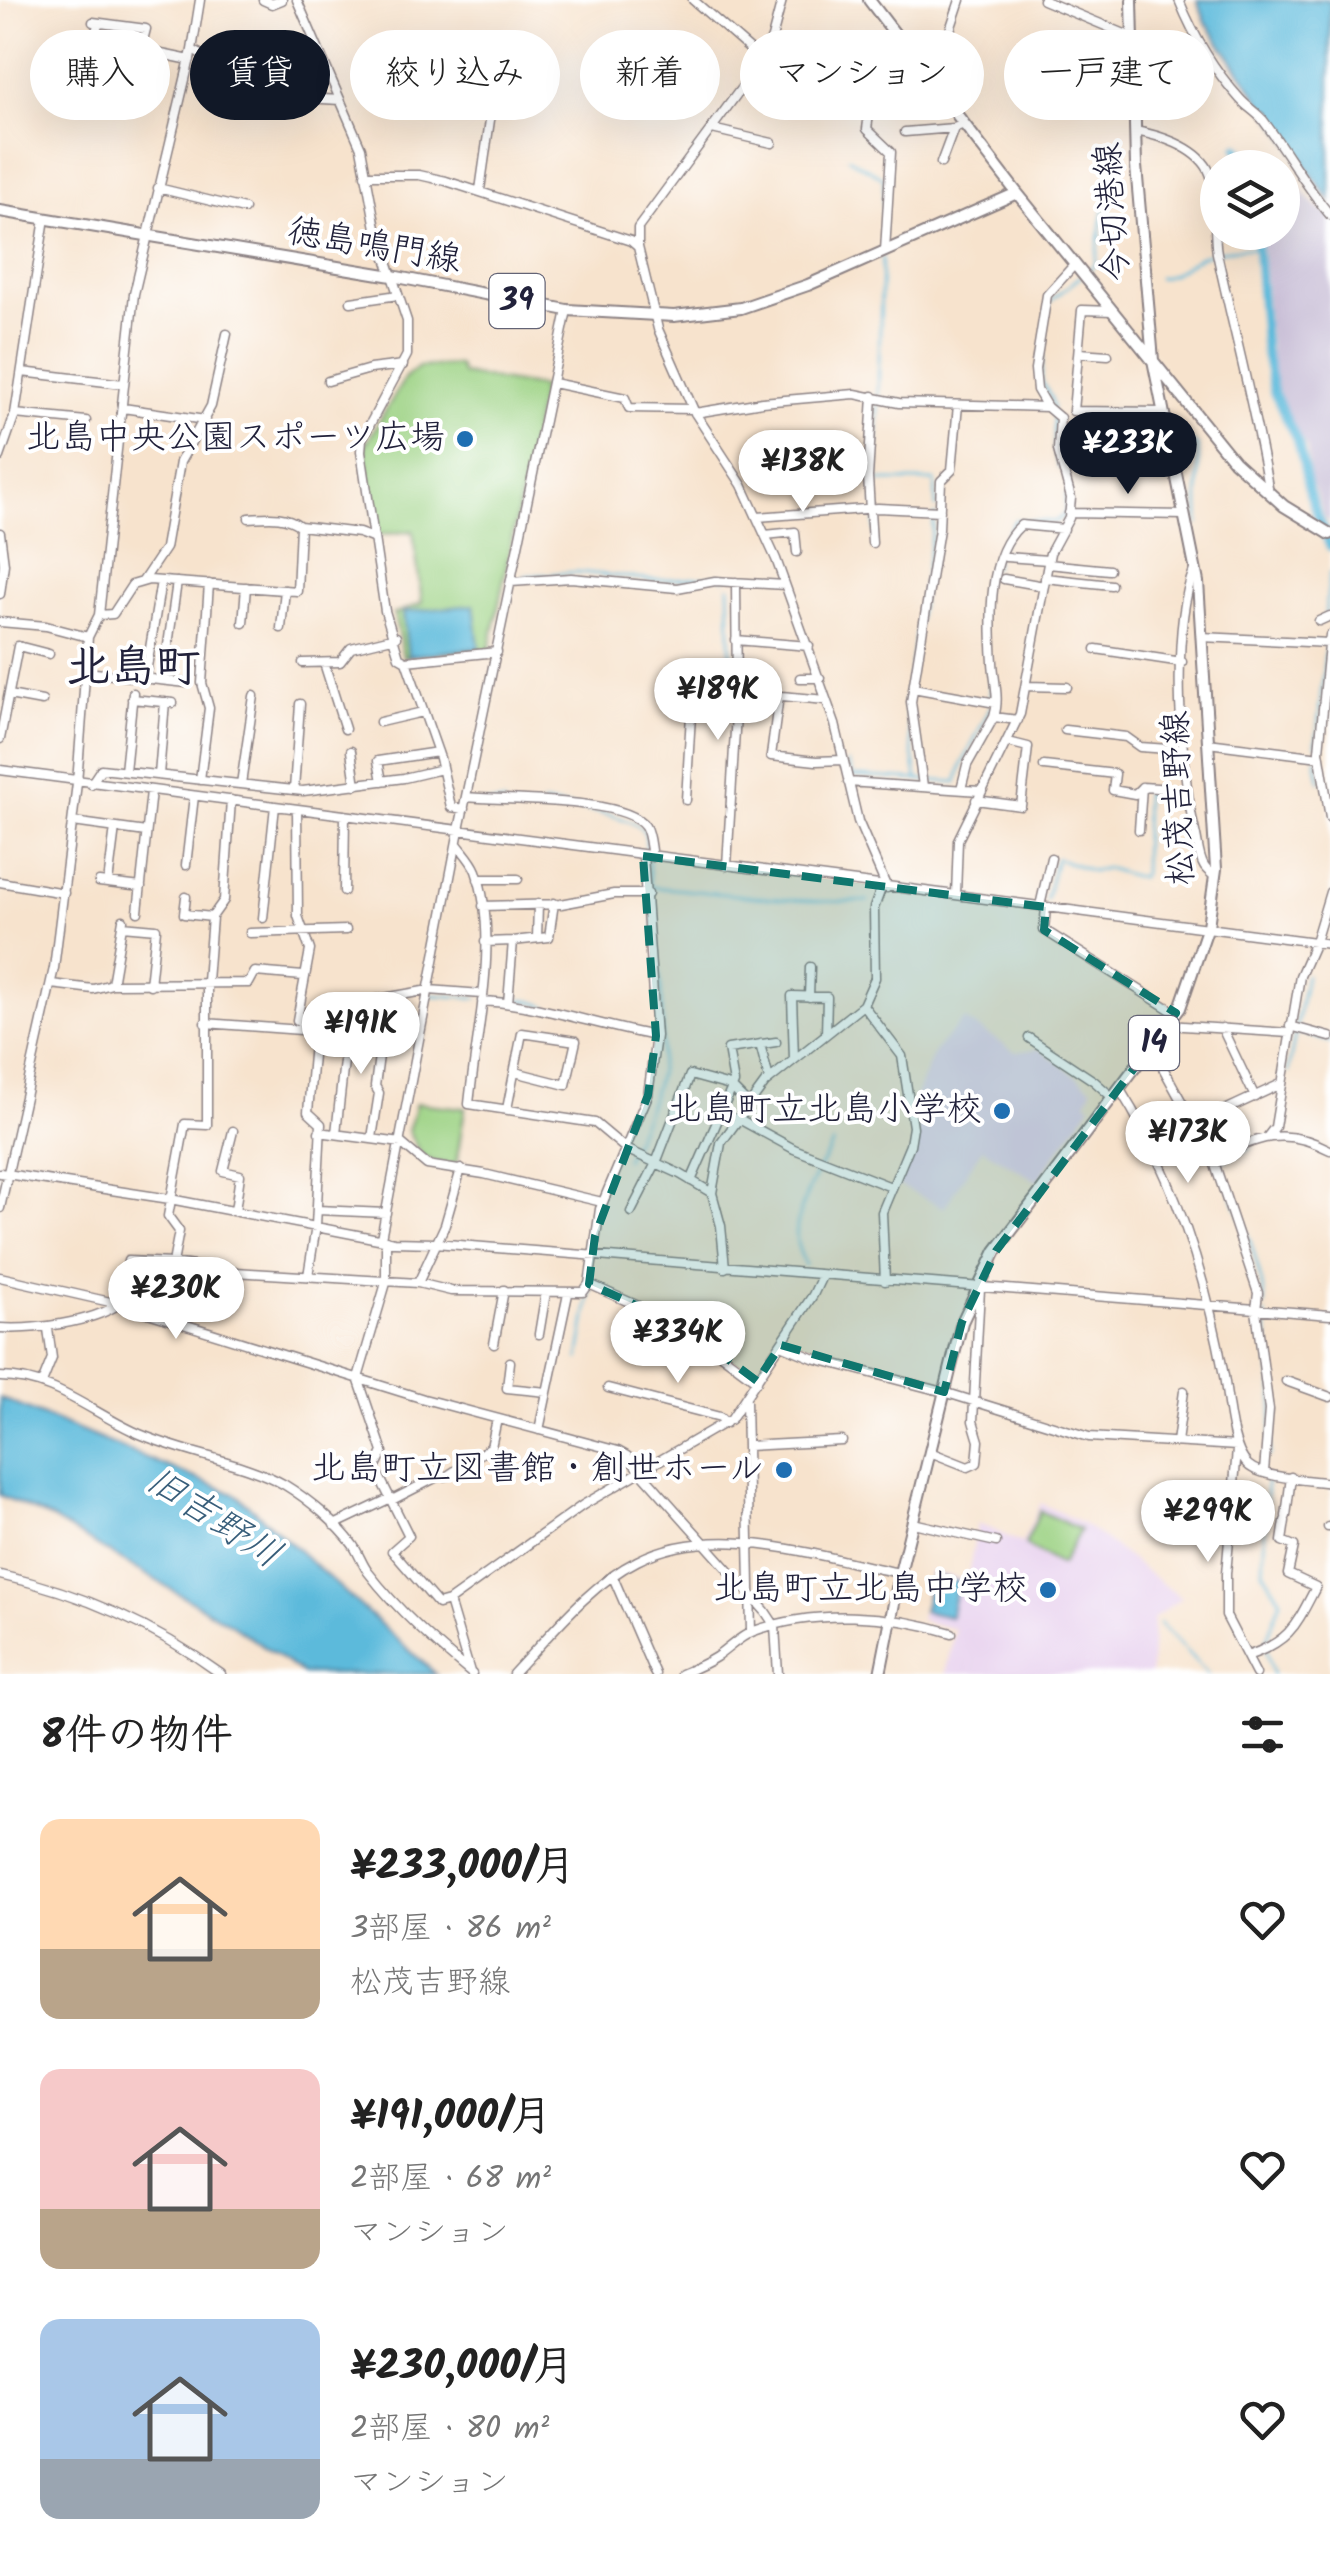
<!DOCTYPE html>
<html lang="ja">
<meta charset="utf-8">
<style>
body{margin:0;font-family:Kalam,"Klee One",sans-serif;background:#f2f2f2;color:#222;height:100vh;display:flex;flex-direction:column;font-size:38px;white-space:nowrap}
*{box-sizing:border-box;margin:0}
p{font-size:32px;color:#767676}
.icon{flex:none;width:55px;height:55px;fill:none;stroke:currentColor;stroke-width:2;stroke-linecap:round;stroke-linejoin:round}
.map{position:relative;height:1674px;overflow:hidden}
.side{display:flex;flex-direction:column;background:#fff;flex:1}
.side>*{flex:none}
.banner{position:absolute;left:30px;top:30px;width:1270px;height:90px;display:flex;gap:20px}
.tools{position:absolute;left:1200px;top:150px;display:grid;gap:20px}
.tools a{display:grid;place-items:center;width:100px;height:100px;border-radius:50%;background:#fff;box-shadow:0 10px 40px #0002;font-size:50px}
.price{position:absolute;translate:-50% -85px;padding:0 22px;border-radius:35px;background:#fff;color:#222;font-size:32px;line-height:65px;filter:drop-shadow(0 2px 5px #0008)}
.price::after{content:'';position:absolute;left:50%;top:60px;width:30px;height:22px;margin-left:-15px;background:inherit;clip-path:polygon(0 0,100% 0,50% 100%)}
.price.active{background:#111827;color:#fff}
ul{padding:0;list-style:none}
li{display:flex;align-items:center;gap:30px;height:250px;padding:0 40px}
li span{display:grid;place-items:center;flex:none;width:280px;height:200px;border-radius:20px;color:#555}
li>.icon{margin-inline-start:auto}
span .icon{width:120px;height:120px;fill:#fffc;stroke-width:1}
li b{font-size:42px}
h2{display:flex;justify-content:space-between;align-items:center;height:120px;padding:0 40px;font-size:42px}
.tag{padding:0 35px;border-radius:45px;background:#fff;box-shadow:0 10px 40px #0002;font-size:35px;line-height:90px}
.tag.active{background:#111827;color:#fff}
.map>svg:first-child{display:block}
.built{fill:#e8d2ee}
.industrial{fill:#c9bfd7}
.green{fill:#9cd283;stroke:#5f7a5f;stroke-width:2.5}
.water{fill:#5cbadb;stroke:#3f6e8b;stroke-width:2.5}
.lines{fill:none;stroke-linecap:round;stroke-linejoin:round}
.stream{stroke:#5cbadb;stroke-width:2.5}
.canal{stroke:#5cbadb;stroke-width:9}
.minor-casing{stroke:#8c8284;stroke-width:11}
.major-casing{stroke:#8c8284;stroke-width:14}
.minor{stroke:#fff;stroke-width:8}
.major{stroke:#fff;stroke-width:10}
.marked{fill:#0f766e;fill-opacity:0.2;stroke:#0f766e;stroke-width:8;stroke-dasharray:20 12;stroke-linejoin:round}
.poi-dot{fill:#1f6fb2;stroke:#fff;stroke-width:4}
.labels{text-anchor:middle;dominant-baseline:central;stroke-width:8;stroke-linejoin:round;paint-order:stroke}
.shield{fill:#fff;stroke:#646476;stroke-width:2.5}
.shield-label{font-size:32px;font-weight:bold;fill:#22223b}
.street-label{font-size:35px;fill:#22223b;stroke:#fff}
.poi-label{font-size:35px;fill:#22223b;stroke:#fff;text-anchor:end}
.water-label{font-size:38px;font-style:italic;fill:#395f7b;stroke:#fff}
.district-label{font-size:45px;font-weight:bold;fill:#22223b;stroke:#fff}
</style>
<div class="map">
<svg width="1330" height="1674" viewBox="0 0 1330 1674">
<rect width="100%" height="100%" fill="#fff"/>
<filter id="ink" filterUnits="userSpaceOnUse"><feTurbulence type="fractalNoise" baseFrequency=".01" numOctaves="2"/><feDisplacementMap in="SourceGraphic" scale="20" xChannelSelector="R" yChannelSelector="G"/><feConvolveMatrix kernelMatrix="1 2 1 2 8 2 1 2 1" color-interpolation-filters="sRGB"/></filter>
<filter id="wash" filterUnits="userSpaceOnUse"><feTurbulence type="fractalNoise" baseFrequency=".0048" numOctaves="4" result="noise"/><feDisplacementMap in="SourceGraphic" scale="40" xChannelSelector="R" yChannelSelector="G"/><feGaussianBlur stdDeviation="2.25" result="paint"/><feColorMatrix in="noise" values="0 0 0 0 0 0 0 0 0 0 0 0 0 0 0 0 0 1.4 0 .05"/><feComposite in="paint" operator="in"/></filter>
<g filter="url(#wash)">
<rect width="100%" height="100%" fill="#f7e3cd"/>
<path class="built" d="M 964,1019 L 1015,1052 L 1040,1049 L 1092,1088 L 1086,1101 L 1091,1105 L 1037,1181 L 982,1148 L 944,1208 L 896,1184 L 914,1146 L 919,1117 L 913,1103 L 935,1050 Z
M 1041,1503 L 1088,1527 L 1181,1598 L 1153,1619 L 1151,1674 L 945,1674 L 955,1629 L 920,1620 L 930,1571 L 967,1581 L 978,1523 L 1022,1543 Z"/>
<path class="industrial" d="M 1282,168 L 1317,208 L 1330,215 L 1330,522 L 1325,518 L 1310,478 L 1307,448 L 1285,411 L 1272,372 L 1261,233 L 1282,232 Z"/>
<path class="green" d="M 458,365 L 462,374 L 542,387 L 490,649 L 403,657 L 394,614 L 422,603 L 413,531 L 377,535 L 365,445 L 405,378 L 419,367 Z
M 416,1103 L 465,1108 L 456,1165 C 423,1161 423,1160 408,1131 Z
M 1040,1511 L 1080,1530 L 1061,1565 L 1025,1545 Z"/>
<path class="water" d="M 1197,0 L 1330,0 L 1330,201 L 1206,23 Z
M 474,605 L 479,648 L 408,656 L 403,612 Z
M 0,1398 L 237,1495 L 436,1674 L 303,1674 L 232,1625 L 52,1519 L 0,1495 Z
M 932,1575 L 958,1582 L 950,1617 L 923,1611 Z"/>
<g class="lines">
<path class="stream" d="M 848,158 L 884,178 L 882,235
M 1087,271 L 1095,265 L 1105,203
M 1158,278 C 1176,276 1185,264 1200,257 C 1218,249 1238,249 1256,248
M 1049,302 L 1081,276
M 1043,345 L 1041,381 L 1051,398 L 1053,409
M 878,395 L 882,258
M 1053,417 L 1054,449 L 1059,468
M 1183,438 L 1198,447 L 1199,524
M 875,481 L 935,481 L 936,507
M 875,505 L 878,403
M 875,513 L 876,541
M 994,568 L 995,554 L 1015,520 L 1055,522 L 1065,514 L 1066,495
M 525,576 L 578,572 L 654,580 L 722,576 L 724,579
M 1325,616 L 1330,573
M 990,671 L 991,698
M 698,694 L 729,691 L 731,686 L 729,586
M 1316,745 L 1326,643
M 1316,758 L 1320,781
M 848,763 L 853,776 L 957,782 L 962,765 L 991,706
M 917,779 L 905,702 L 935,515
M 481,804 L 504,803
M 542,804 C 563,807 636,813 645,834 C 647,839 646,845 647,851
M 648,859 L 650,886
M 1046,900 L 1056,858 L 1092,871 L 1106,868 L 1140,878 L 1143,874 L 1145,793 L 1180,796
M 431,995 L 478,998
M 486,998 L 531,1001 L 547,1007
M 1298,1032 L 1330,1042
M 1288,1072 L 1306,975
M 1250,1147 L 1219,1162 C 1238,1208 1260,1257 1265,1306
M 625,1159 C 636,1136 648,1112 655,1087 C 671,1038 656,940 650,887 C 721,892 798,905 868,901
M 805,1265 C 802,1257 798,1249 797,1242 C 792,1214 819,1167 833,1144
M 1265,1314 L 1274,1394 L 1269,1456
M 579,1359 L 591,1286
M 1267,1479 L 1263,1571 L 1281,1600 L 1265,1644 L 1273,1674
M 1159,1623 L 1208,1674"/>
<path class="canal" d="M 1238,147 L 1250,168
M 1256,232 L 1265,351 L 1274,393 L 1299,445 L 1309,492 L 1330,547"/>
</g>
</g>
<g filter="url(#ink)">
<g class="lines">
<g class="minor-casing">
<path id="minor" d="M 263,0 L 272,4 L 282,0
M 297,0 L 361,148 L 376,228 L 407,321 L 407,355 L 362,439 L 361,451 L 385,611 L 399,657 L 406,661 L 440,758 L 451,807 L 464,809
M 693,0 L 762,60
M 782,0 L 772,38 L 762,60 L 638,228 L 638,247 L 658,329 L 695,413 L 742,485 L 776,559 L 835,724 L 858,821 L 887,888
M 1043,0 L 1132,37
M 1179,0 C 1194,37 1213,69 1240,99 C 1247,107 1256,112 1263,120 C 1287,152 1304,184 1330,215
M 769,43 L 870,107 L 867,129 L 891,152 L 885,251
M 142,50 L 190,60
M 192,50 L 240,75 L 260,90 L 288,97 L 340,100
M 764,55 L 824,89 L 831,80
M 86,57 L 137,64 L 146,29 L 93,22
M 83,64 L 99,23
M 155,85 L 162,54
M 940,92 L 945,45 L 960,0
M 712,129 L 772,143
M 1135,131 C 1158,135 1195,146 1208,169 C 1220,192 1212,227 1217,253 C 1234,333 1256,412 1269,493
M 905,132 L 954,128 L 964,124
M 941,163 L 954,128
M 365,175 L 419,175 L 446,181 L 631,241 L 638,247
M 158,188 L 244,209
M 480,190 L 494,92
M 351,302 L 398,295
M 1079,353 L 1108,355
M 22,372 L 123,384
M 328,381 L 370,369 L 403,365
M 553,383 L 625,398 L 629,408 L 693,409
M 123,408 L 205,420
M 1073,411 L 1082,310 L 1113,311
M 1073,411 L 1164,412
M 695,413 L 762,402 L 855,394 L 899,403 L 1047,407
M 15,414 L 86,421
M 1060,418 L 1047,407 L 1037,390 L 1035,369 L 1047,295 L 1075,264
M 0,457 L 15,414 L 45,218
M 1063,458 L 1100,461
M 1069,513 L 1185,515
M 757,517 L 878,508 L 940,511
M 249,518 C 267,517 285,514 300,526
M 0,533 L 4,564 L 0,594
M 765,535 L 795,532 L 797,552
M 872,543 L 868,477 L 873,396
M 1006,557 L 1048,560
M 1048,564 L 1109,570
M 1194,570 C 1170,632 1180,771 1196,836 C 1198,845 1199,858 1204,866 C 1206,870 1211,873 1215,877
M 1045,578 L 1111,585
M 1004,579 L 1044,586
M 143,581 L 165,548 L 180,462 L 211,406 L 227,334
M 511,582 L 571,578 L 677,588 L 715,581 L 785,585
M 736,582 L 737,697
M 99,615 L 113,614 L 132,585 L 149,580 L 297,591 L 300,526 L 359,533 L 372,538
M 1319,621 L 1330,616
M 0,622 L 46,626 L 88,637
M 243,623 L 246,587
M 281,628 L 285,590
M 1330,635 L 1319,751 L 1330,818
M 1201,637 L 1329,643
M 736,640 L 809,646
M 1096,649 L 1182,662
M 406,661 L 497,652
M 303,663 L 340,662 L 351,648 L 396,637
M 324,663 L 345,729
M 165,666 L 177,582
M 86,672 L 187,683
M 800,678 L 820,678
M 145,679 L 161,581
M 1026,686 L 1067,687
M 913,688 L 996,703
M 736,692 L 826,700
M 9,695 L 42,701
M 779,695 L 771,756 L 816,761 L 843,760
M 132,699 L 173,703
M 994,717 C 1000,699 994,681 993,662 C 990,619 987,555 1021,525 L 1064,529
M 380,722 L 423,712
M 1065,730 L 1126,737 L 1140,747 L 1182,750
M 0,739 L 18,646 L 49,654
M 1208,743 L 1320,757
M 351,751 L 356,785
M 1044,766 L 1115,774 L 1113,790 L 1135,794 L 1142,787
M 0,770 L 1330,944
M 125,771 L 133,693
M 159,775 L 165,702
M 200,780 L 209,708 L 202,683 L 209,584
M 382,781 L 378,761 L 438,752
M 848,782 L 980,791
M 91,784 L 101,769 L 303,791 L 404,778 L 442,769
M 241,784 L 254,696
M 923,786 L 911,702 L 939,529 L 941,481 L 952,470 L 958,405
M 961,789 L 967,765 L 994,717 L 1018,720
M 294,790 L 300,704
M 467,797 C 502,801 626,797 645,826 C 650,834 650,847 652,857
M 686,800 L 692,698 L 737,697 L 727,866
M 976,800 L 1021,806 L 1028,747 L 1008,742
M 297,809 L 298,916 L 310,950 L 297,1020 L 311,1029
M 73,822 L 146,832
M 1139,830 L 1142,787 L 1187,790
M 458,845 C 464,853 472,861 476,871 C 500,940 476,1033 469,1104 L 595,1123 L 626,1149 L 680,1174 L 712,1193
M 186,865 L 194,796
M 478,879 L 518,879
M 0,882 L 64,893
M 99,882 L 141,887
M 108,883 L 115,828
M 344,891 L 345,815
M 956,895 L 958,840 L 1020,714 L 1050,553 L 1069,518 L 1071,498 L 1058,450 L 1060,418
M 186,897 L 184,914 L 212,917
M 483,906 L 561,904 L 614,894 L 648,894
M 1040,906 L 1051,858
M 1046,907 L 1044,930 L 1176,1013
M 138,912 L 151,791
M 263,918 L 275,806
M 122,926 L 156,929 L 150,985
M 250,933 L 346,930
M 537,938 L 538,904
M 513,941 L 549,937 L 554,903
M 485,942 L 513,941 L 508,1003
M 51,984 L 93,989 L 112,984 L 249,983 L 255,972 L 303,976
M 112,984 L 123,920
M 809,997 L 810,967
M 482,1001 C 541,1004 598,1026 656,1036
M 863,1005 L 902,1056 L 913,1127 L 910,1145 L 882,1212 L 885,1281
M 205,1023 L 315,1031 L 329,1020 L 385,1010 L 375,1086 L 379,1093 L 372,1138
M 1168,1025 L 1289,1033
M 1290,1026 L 1330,1037
M 1222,1028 L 1255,1097
M 1029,1038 L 1094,1081 L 1112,1097
M 760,1044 L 769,1079
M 1151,1046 L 1213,1159 C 1257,1138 1283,1125 1330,1150
M 794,1059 L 792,996 L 827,997 L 826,1034
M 1119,1088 C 1174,1175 1206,1276 1224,1376 C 1228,1399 1231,1449 1248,1465 C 1262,1478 1310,1480 1330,1483
M 507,1109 L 522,1033 L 576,1041 L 566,1085 L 515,1072
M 737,1118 L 794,1149 L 891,1187
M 1193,1125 L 1281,1084
M 233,1131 L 223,1171 L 240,1175 L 235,1211
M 319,1132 L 401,1143 L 427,1165 L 484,1174 L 602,1202
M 336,1133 L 349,1016
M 1268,1136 L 1275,1127 L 1300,976 L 1315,942 L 1330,892
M 1213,1159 L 1258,1293 L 1256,1310 L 1269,1410 L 1264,1472
M 0,1173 L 170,1199 L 394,1242 L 435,1243 L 1330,1315
M 691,1181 L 734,1083 L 728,1049 L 776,1042
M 0,1208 L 54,968 L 77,783 L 88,637 L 99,615 L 134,294 L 192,50 L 200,0
M 317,1210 L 386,1213
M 631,1212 L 656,1163 L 690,1075 L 730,1086 L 748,1104
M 381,1238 L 459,830 L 567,310
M 386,1240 L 386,1283 L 358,1378 L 383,1452 L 375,1468 L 409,1536 L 392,1551 L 438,1604 L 449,1601 L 583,1505 L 731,1419 L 813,1295 L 822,1276
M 173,1263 L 179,1231 L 168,1216 L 185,1124 L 207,1125 L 207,981 L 212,917 L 224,900 L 231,800
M 725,1268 L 721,1226 L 712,1193 L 721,1143 L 765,1083 L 863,1005 L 875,978 L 874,908 L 882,886
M 308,1276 L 316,1226 L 321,1124 L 308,1112 L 316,1021 L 328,1008 L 429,990 L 482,994
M 0,1277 L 119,1304 L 424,1399 L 618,1451 L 627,1456 L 765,1611 L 775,1626 L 778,1674
M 418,1283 L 445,1225 L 461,1169
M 589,1284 L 683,1326 L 757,1381
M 0,1328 C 33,1330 91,1323 119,1304 L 128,1261 L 173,1263 L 235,1272 L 418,1283 L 451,1291 L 583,1292 L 589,1284 L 600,1209 L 648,1095 L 656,1036 L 643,856
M 539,1334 L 546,1292
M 494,1344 L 504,1290
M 781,1345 L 813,1358 L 944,1392 L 1089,1437 L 1237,1446
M 510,1362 L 507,1388 L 547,1392
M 0,1377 C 52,1377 88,1410 133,1431 C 179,1453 244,1461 285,1485 C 308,1499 337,1523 353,1545 C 359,1554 362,1564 368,1572 C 398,1611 435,1643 472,1674
M 1286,1381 L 1330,1397
M 42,1383 L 52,1358 L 48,1329
M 608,1388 L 720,1417 L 726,1423
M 746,1401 L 751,1632
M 539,1430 L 568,1294
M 1177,1442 L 1184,1391
M 748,1446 L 842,1441
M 1237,1450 L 1226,1574 L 1226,1616 L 1256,1674
M 930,1452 L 968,1467 L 977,1463 L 979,1441 L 973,1421 L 980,1289
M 392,1500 L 437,1477 L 447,1476 L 491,1447 L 497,1419
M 1286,1516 L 1291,1477
M 913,1523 L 996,1542
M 334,1525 L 391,1498
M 1328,1527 L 1330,1527
M 0,1575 C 81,1593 154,1625 221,1674
M 613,1577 L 655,1674
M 449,1601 L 470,1672
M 1247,1656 C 1291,1641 1296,1625 1316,1587 L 1288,1574 L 1294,1546 L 1282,1541 L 1285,1521
M 513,1674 C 550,1635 589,1585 637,1561 C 718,1520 818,1557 900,1573
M 681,1674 C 693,1669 705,1664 716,1657 C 728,1649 740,1636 754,1631 C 816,1609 890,1614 952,1633"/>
</g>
<g class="major-casing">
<path id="major" d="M 869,0 L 1017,193 L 1234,461 L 1284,506 L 1330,534
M 0,211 L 392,276 L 567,310 L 674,316 L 741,308 L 808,285 L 1017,193
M 880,1674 L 900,1573 L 962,1322 L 996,1251 L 1180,1008 L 1208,926 L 1216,869 L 1198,582 L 1153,360 L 1136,166 L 1132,0"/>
</g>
<use href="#minor" class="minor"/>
<use href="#major" class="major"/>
</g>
</g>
<path class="marked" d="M 643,856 L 1046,907 L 1044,930 L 1176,1013 L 996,1251 L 962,1322 L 944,1392 L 781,1345 L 757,1381 L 683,1326 L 589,1284 L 595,1236 L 648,1095 L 656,1036 Z"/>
<g class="poi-dot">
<circle cx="465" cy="439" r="10"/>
<circle cx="1002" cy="1111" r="10"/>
<circle cx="784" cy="1470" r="10"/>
<circle cx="1048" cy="1590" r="10"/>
</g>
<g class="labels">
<g class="shield">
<rect x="489.5" y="274" width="55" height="54" rx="8"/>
<rect x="1129" y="1016" width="50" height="54" rx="8"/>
</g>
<g class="shield-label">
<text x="517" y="301">39</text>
<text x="1154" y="1043">14</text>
</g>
<g class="street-label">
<text transform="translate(1114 212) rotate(-94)">今切港線</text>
<text transform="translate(374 247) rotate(10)">徳島鳴門線</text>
<text transform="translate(1180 798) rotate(-92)">松茂吉野線</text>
</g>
<g class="poi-label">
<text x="445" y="439">北島中央公園スポーツ広場</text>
<text x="982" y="1111">北島町立北島小学校</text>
<text x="764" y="1470">北島町立図書館・創世ホール</text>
<text x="1028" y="1590">北島町立北島中学校</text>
</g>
<g class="water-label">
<text transform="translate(213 1519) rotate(33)">旧吉野川</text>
</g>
<g class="district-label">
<text x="133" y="669">北島町</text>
</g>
</g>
</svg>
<div class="tools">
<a><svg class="icon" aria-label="layers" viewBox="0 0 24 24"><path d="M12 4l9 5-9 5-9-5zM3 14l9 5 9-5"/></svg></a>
</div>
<b class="price active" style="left:1128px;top:497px">¥233K</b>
<b class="price" style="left:803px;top:515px">¥138K</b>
<b class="price" style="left:718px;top:743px">¥189K</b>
<b class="price" style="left:361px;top:1077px">¥191K</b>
<b class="price" style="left:1188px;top:1186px">¥173K</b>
<b class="price" style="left:176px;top:1342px">¥230K</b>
<b class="price" style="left:678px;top:1386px">¥334K</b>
<b class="price" style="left:1208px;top:1565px">¥299K</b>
<div class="banner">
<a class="tag">購入</a>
<a class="tag active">賃貸</a>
<a class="tag">絞り込み</a>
<a class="tag">新着</a>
<a class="tag">マンション</a>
<a class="tag">一戸建て</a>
</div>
</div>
<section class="side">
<h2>8件の物件<svg class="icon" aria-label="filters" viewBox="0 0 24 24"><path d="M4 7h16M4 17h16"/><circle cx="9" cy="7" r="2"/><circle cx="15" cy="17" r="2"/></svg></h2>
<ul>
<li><span style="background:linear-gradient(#ffd9b3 65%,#b9a48a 0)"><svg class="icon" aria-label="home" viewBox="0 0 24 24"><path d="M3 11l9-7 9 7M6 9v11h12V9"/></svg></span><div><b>¥233,000/月</b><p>3部屋 · 86 m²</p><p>松茂吉野線</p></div><svg class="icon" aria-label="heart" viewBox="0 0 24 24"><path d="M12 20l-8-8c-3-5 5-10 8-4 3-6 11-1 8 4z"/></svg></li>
<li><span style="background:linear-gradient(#f6c9c9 70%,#b9a48a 0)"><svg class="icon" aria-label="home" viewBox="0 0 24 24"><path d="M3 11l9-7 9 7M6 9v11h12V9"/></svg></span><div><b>¥191,000/月</b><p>2部屋 · 68 m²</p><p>マンション</p></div><svg class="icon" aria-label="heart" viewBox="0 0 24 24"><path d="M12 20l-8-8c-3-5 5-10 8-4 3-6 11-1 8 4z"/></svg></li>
<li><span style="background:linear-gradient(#a9c7e8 70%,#9aa5b1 0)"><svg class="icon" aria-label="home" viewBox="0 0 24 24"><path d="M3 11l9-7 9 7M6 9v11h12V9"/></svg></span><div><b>¥230,000/月</b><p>2部屋 · 80 m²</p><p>マンション</p></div><svg class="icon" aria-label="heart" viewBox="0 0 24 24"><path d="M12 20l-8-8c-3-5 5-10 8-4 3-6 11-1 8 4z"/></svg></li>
</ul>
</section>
